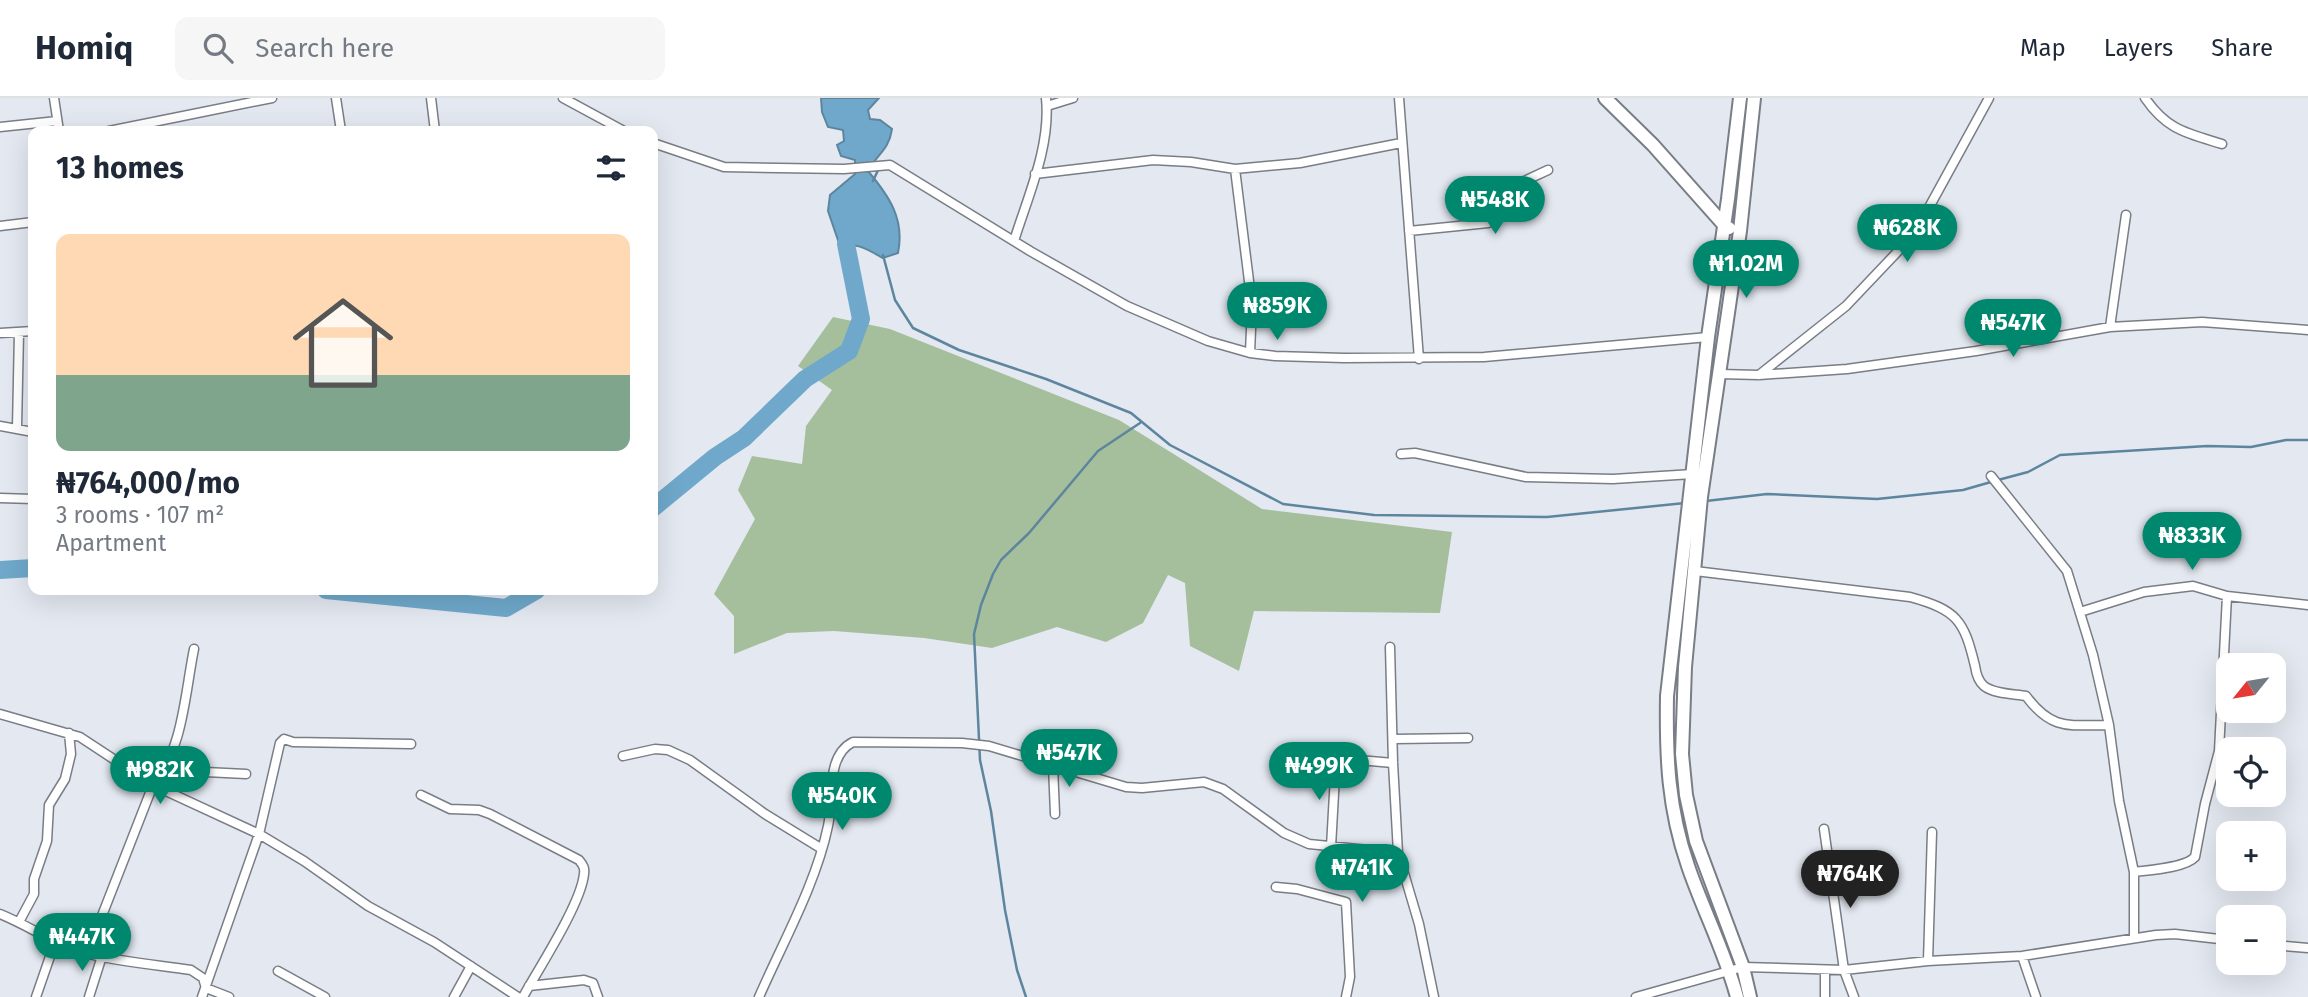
<!DOCTYPE html>
<meta charset="utf-8">
<style>
body{margin:0;font-family:"Fira Sans",sans-serif;background:#f6f6f7;color:#1f2937;height:100vh;display:flex;flex-direction:column;font-size:26px;white-space:nowrap}
*{box-sizing:border-box;margin:0}
p{font-size:23px;color:#747a83}
.icon{flex:none;width:38px;height:38px;fill:none;stroke:currentColor;stroke-width:2;stroke-linecap:round;stroke-linejoin:round}
.map{position:relative;flex:1;overflow:hidden}
.drawer{position:absolute;left:28px;top:28px;width:630px;height:469px;display:flex;flex-direction:column;background:#fff;border-radius:14px;box-shadow:0 7px 28px #0002}
.drawer>*{flex:none}
.needle{width:46px;rotate:240deg}
.controls{position:absolute;left:2216px;top:555px;display:grid;gap:14px}
.controls a{display:grid;place-items:center;width:70px;height:70px;border-radius:14px;background:#fff;box-shadow:0 7px 28px #0002;font-size:35px}
.price{position:absolute;translate:-50% -60px;padding:0 16px;border-radius:24px;background:#00886e;color:#fff;font-size:23px;line-height:46px;filter:drop-shadow(0 2px 4px #0008)}
.price::after{content:'';position:absolute;left:50%;top:42px;width:21px;height:16px;margin-left:-10px;background:inherit;clip-path:polygon(0 0,100% 0,50% 100%)}
.price.active{background:#222;color:#fff}
ul{padding:0;list-style:none}
li{display:grid;align-content:center;gap:14px;height:371px;padding:0 28px}
li span{display:grid;place-items:center;height:217px;border-radius:14px;color:#555}
li>.icon{margin-inline-start:auto}
span .icon{width:126px;height:126px;fill:#fffc;stroke-width:1}
li b{font-size:30px}
h2{display:flex;justify-content:space-between;align-items:center;height:84px;padding:0 28px;font-size:30px}
header{display:flex;align-items:center;gap:42px;box-sizing:border-box;height:98px;padding:0 35px;background:#fff;border-bottom:2px solid #e0e1e3}
header strong{font-size:33px}
nav{display:flex;gap:38px;margin-inline-start:auto;font-size:24px}
.search{width:490px;height:63px;background:#f6f6f7;display:flex;align-items:center;gap:18px;box-sizing:border-box;padding:0 24px;border-radius:14px;color:#747a83;font-size:26px}
.map>svg:first-child{display:block}
.green{fill:#a5bf9d}
.water{fill:#6fa8ca;stroke:#5d869e;stroke-width:2}
.lines{fill:none;stroke-linecap:round;stroke-linejoin:round}
.stream{stroke:#5d869e;stroke-width:2.5}
.river{stroke:#6fa8ca;stroke-width:18}
.minor-casing{stroke:#797d86;stroke-width:11}
.secondary-casing{stroke:#797d86;stroke-width:16}
.minor{stroke:#fff;stroke-width:8}
.secondary{stroke:#fff;stroke-width:12}
</style>
<header>
<strong>Homiq</strong>
<div class="search"><svg class="icon" aria-label="search" viewBox="0 0 24 24"><circle cx="10" cy="10" r="6"/><path d="M15 15l6 6"/></svg>Search here</div>
<nav><a>Map</a><a>Layers</a><a>Share</a></nav>
</header>
<div class="map">
<svg width="2308" height="899" viewBox="0 0 2308 899">
<rect width="100%" height="100%" fill="#e3e8f1"/>
<path class="green" d="M 833,219 L 890,231 L 1119,322 L 1262,411 L 1452,434 L 1440,515 L 1254,513 L 1239,573 L 1190,548 L 1185,485 L 1168,477 L 1143,525 L 1106,544 L 1057,529 L 992,550 L 924,540 L 834,533 L 787,535 L 734,556 L 734,518 L 714,496 L 755,421 L 738,392 L 752,358 L 802,366 L 806,328 L 832,292 L 798,268 Z"/>
<path class="water" d="M 821,0 L 879,0 L 868,12 L 870,21 L 880,22 L 892,31 C 889,52 877,56 868,73 C 889,98 905,121 898,155 L 883,160 C 870,153 855,143 840,148 L 828,113 L 830,97 L 855,76 L 855,62 L 841,58 L 837,47 L 844,43 L 843,32 L 828,29 L 822,14 Z"/>
<g class="lines">
<path class="stream" d="M 873,83 L 879,70
M 883,157 L 895,202 L 913,230 L 959,252 L 1046,281 L 1131,315 L 1170,347 L 1283,406 L 1374,417 L 1547,419 L 1685,405
M 1998,382 L 2028,374 L 2060,357 L 2207,348 L 2251,349 L 2286,342 L 2308,342
M 1706,403 L 1767,396 L 1877,401 L 1963,392 L 1991,384
M 1026,899 L 1017,872 L 1005,812 L 991,713 L 980,662 L 974,536 L 981,507 L 993,476 L 1001,462 L 1029,435 L 1098,353 L 1140,325"/>
<path class="river" d="M 653,410 L 715,359 L 744,340 L 805,281 L 849,253 L 861,221 L 846,146
M 0,472 L 33,470
M 326,492 L 506,510 L 537,492"/>
<g class="minor-casing">
<path id="minor" d="M 54,0 L 59,33
M 336,0 L 341,33
M 431,0 L 435,33
M 563,0 L 624,33
M 1399,0 L 1419,261
M 2145,0 C 2167,32 2186,35 2222,46
M 1047,8 L 1073,0
M 0,29 L 57,23
M 109,33 L 272,0
M 653,45 L 724,69 L 844,71 L 890,67 L 1030,153 L 1127,208 L 1208,243 L 1250,255 L 1275,258 L 1344,260 L 1484,259 L 1708,239
M 1235,71 L 1252,207 L 1250,255
M 1035,76 L 1153,62 L 1191,64 L 1235,71 L 1300,65 L 1401,45
M 0,128 L 33,124
M 1409,133 L 1488,125 L 1495,120 L 1505,92 L 1548,72
M 1014,143 C 1028,98 1051,48 1046,0
M 2110,229 L 2126,117
M 0,235 L 33,233
M 1719,276 L 1759,277 L 1847,271 L 1976,253 L 2110,229 L 2202,224 L 2308,232
M 1759,277 L 1846,208 L 1902,149 L 1921,124 L 1989,0
M 0,328 L 33,334
M 17,330 L 19,234
M 1401,356 L 1415,355 L 1526,379 L 1613,381 L 1693,376
M 1991,378 L 2067,473 L 2093,557 L 2109,627 L 2119,703 L 2134,774 L 2134,839
M 0,400 L 33,401
M 1695,473 L 1910,499 C 1957,512 1964,522 1975,568 C 1976,575 1978,583 1984,588 C 1994,596 2014,596 2026,598 C 2052,633 2069,627 2109,627
M 2080,514 L 2144,494 L 2193,488 L 2227,498 L 2308,507
M 1390,549 L 1393,665 L 1398,755
M 0,616 L 80,639 L 153,687 L 259,736 L 304,763 L 368,808 L 434,844 L 518,899
M 1394,641 L 1468,640
M 623,658 L 655,651 L 668,652 L 690,662 L 765,716 L 822,751
M 1053,668 L 1055,716
M 165,672 L 246,676
M 421,697 L 450,711 L 479,712 L 490,716 L 579,762 C 583,767 585,770 584,776 C 581,806 539,870 523,899
M 1824,731 L 1844,872 L 1854,899
M 1331,749 L 1336,660 L 1393,665
M 2134,774 C 2149,772 2185,770 2195,759 L 2205,706 L 2219,653 L 2227,498
M 1276,789 L 1297,791 L 1346,804 L 1350,879 L 1346,899
M 0,816 C 30,828 57,848 89,856 C 122,864 157,867 191,872 L 203,880 L 206,890 L 229,899
M 19,824 L 34,796 L 34,781 L 47,743 L 49,707 L 65,681 L 71,656 L 69,635
M 2273,847 L 2308,850
M 87,856 L 153,687 C 183,652 185,595 194,551
M 2022,858 L 2036,899
M 1928,863 L 1932,734
M 278,873 L 325,899
M 529,888 L 584,882 L 593,885 L 598,899
M 36,899 L 55,844
M 89,899 L 102,858
M 202,899 L 259,736 L 280,645 L 284,641 L 293,644 L 411,646
M 454,899 L 471,868
M 759,899 C 783,844 816,786 828,728 C 834,701 825,658 853,644 L 962,645 L 989,648 L 1126,689 L 1142,690 L 1204,684 L 1223,691 L 1284,735 L 1309,746 L 1398,755 L 1419,826 L 1434,899
M 1636,899 L 1743,869 L 1844,872 L 1928,863 L 2022,858 L 2156,837 L 2175,836 L 2228,842
M 1825,899 L 1825,872"/>
</g>
<g class="secondary-casing">
<path id="secondary" d="M 1605,0 L 1653,47 L 1725,128 L 1729,130
M 1737,899 C 1725,854 1703,812 1688,768 C 1668,710 1666,659 1667,598 L 1708,239 L 1728,101 L 1740,0
M 1750,899 L 1743,869 L 1696,743 L 1686,697 L 1682,656 L 1685,569 L 1701,399 L 1740,133 L 1754,0"/>
</g>
<use href="#minor" class="minor"/>
<use href="#secondary" class="secondary"/>
</g>
</svg>
<div class="controls">
<a><svg class="needle" viewBox="-14 -14 28 28"><path d="M0-13l5 13h-10z" fill="#e53935"/><path d="M0 13l5-13h-10z" fill="#747a83"/></svg></a>
<a><svg class="icon" aria-label="locate" viewBox="0 0 24 24"><circle cx="12" cy="12" r="6"/><path d="M12 2v4M12 18v4M2 12h4M18 12h4"/></svg></a>
<a>+</a>
<a>−</a>
</div>
<b class="price" style="left:1495px;top:138px">₦548K</b>
<b class="price" style="left:1907px;top:166px">₦628K</b>
<b class="price" style="left:1746px;top:202px">₦1.02M</b>
<b class="price" style="left:1277px;top:244px">₦859K</b>
<b class="price" style="left:2013px;top:261px">₦547K</b>
<b class="price" style="left:2192px;top:474px">₦833K</b>
<b class="price" style="left:1069px;top:691px">₦547K</b>
<b class="price" style="left:1319px;top:704px">₦499K</b>
<b class="price" style="left:160px;top:708px">₦982K</b>
<b class="price" style="left:842px;top:734px">₦540K</b>
<b class="price" style="left:1362px;top:806px">₦741K</b>
<b class="price active" style="left:1850px;top:812px">₦764K</b>
<b class="price" style="left:82px;top:875px">₦447K</b>
<section class="drawer">
<h2>13 homes<svg class="icon" aria-label="filters" viewBox="0 0 24 24"><path d="M4 7h16M4 17h16"/><circle cx="9" cy="7" r="2"/><circle cx="15" cy="17" r="2"/></svg></h2>
<ul>
<li><span style="background:linear-gradient(#ffd9b3 65%,#7fa58c 0)"><svg class="icon" aria-label="home" viewBox="0 0 24 24"><path d="M3 11l9-7 9 7M6 9v11h12V9"/></svg></span><div><b>₦764,000/mo</b><p>3 rooms · 107 m²</p><p>Apartment</p></div></li>
</ul>
</section>
</div>
